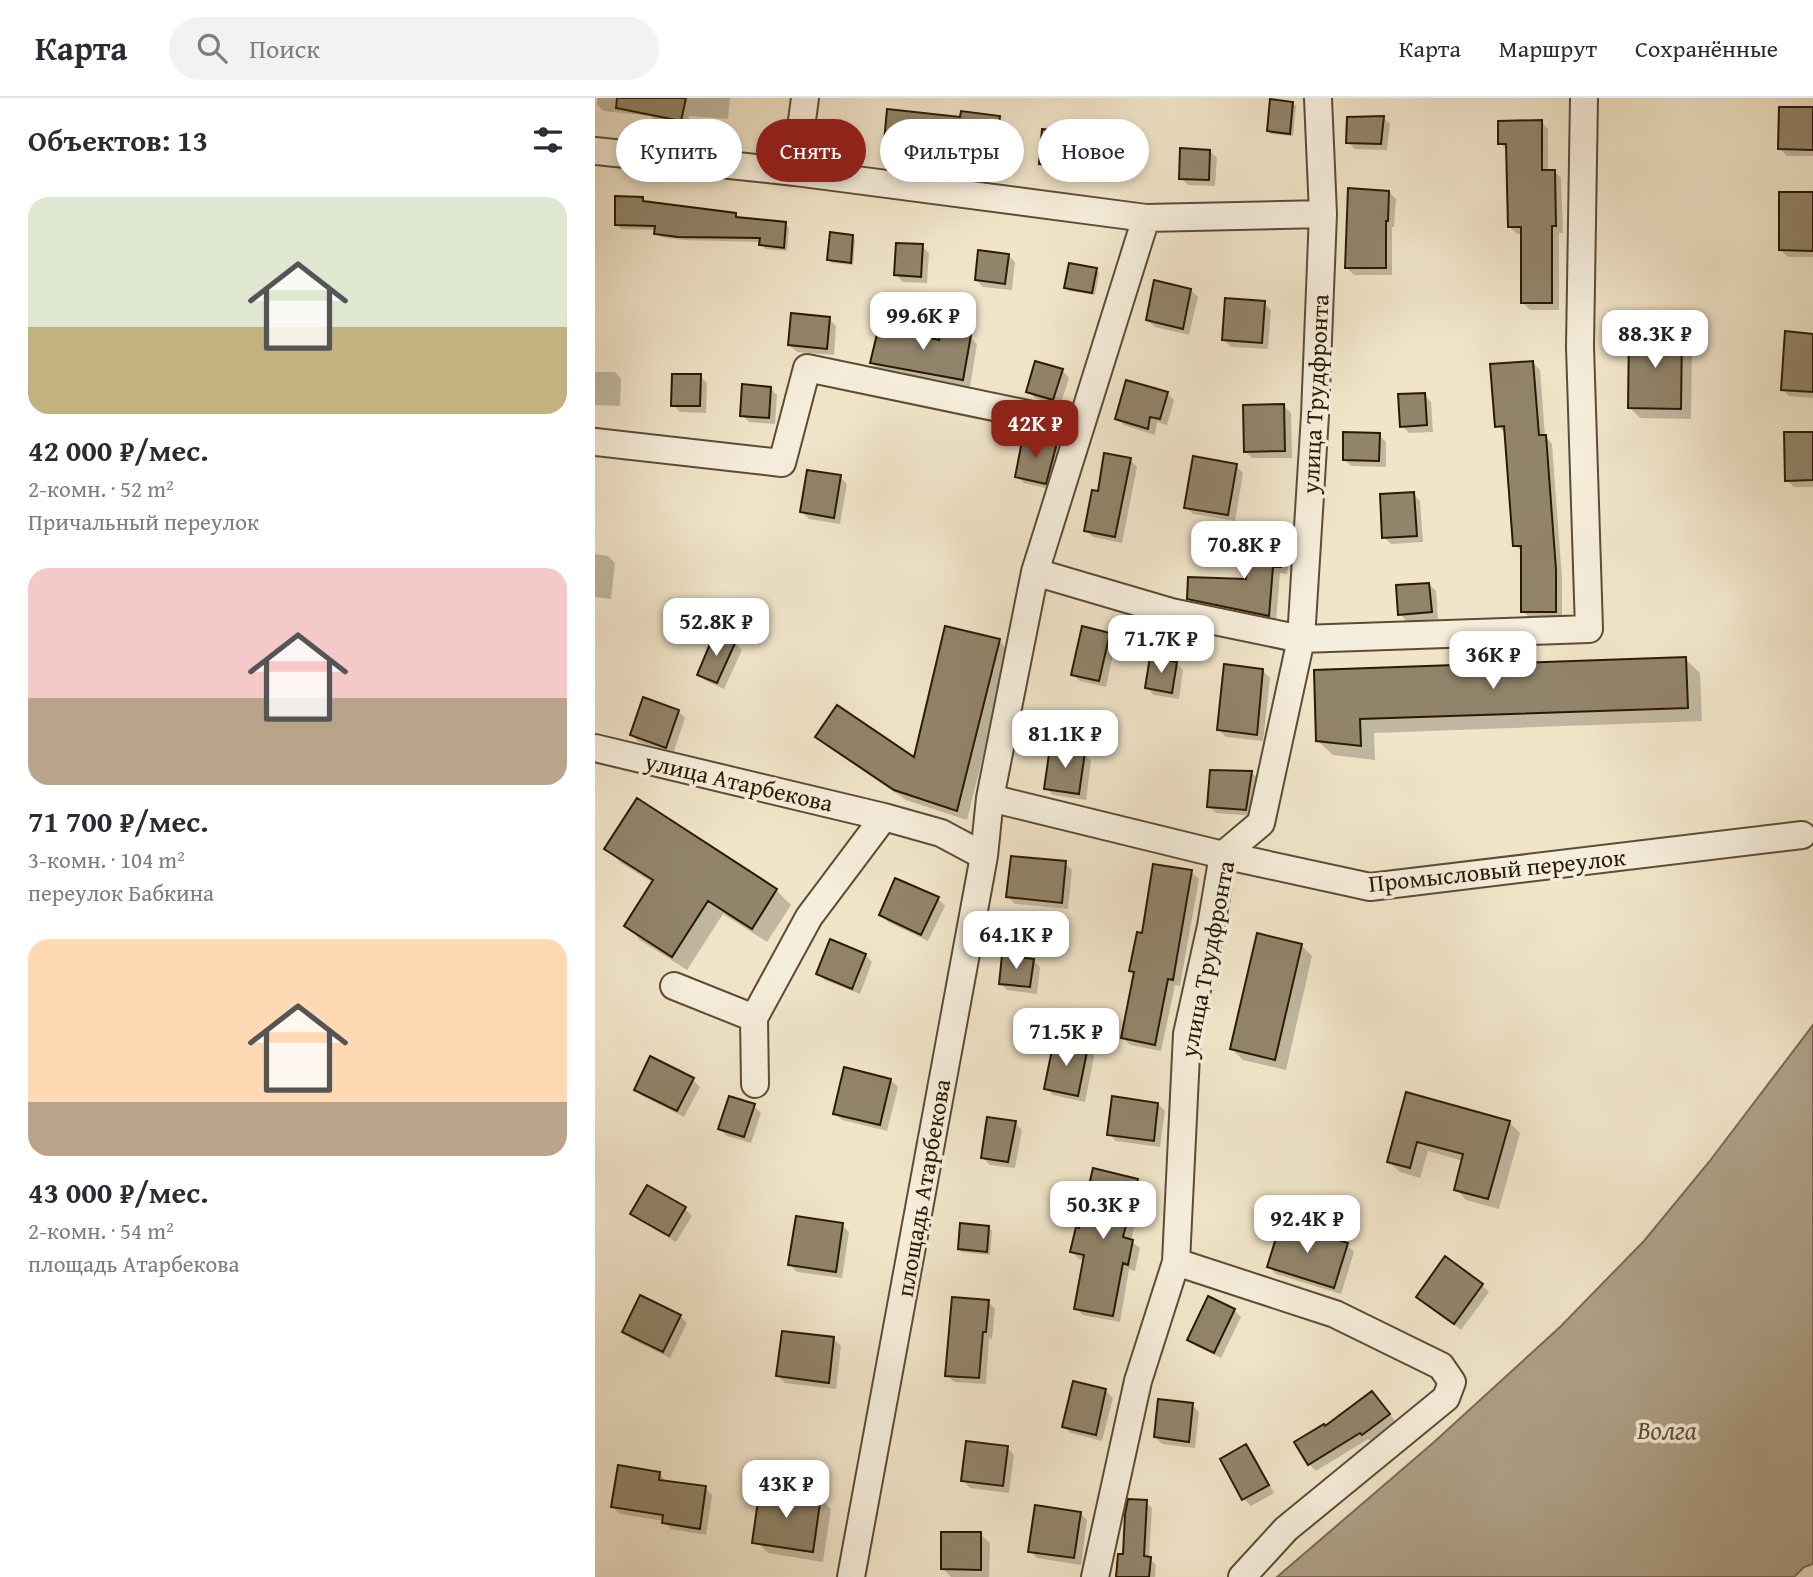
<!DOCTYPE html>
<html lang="ru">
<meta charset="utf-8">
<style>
body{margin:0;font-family:"Gentium Book Plus",serif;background:#f2f2f3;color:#2b2b33;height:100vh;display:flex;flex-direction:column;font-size:26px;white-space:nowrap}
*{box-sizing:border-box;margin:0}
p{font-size:23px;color:#7c7c81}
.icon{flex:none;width:38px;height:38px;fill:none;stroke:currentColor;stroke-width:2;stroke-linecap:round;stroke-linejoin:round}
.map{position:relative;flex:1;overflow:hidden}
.panel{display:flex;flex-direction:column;background:#fff;width:595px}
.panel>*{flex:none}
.banner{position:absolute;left:21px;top:21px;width:665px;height:63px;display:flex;gap:14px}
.price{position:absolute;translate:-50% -60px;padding:0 16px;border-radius:14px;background:#fff;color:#222;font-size:23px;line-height:46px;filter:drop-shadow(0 2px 4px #0008)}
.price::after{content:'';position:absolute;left:50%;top:42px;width:21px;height:16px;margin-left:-10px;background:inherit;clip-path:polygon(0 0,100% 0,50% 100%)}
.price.current{background:#8f2418;color:#fff}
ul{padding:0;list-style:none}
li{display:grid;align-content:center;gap:14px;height:371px;padding:0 28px}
li span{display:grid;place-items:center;height:217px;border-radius:21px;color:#555}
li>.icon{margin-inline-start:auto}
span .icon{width:126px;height:126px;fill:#fffc;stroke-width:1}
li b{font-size:30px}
h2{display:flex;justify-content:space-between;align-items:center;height:84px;padding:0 28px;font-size:30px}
.tag{padding:0 24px;border-radius:32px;background:#fff;box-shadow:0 4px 10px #0003;font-size:24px;line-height:63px}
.tag.current{background:#8f2418;color:#fff}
header{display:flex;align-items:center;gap:42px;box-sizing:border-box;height:98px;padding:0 35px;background:#fff;border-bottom:2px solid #e1e1e2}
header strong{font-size:33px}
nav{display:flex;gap:38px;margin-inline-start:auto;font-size:24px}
.search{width:490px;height:63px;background:#f2f2f3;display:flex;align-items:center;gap:18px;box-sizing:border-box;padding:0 24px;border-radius:38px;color:#7c7c81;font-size:26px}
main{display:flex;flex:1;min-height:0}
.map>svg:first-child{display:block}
.water{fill:#aea086;stroke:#7a6a52;stroke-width:2}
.shadow{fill:#0003}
.building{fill:#92846a;stroke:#2b1a03;stroke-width:2}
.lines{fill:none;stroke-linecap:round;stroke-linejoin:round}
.street-casing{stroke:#5c4d34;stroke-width:30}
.street{stroke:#f6eedc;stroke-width:26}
.labels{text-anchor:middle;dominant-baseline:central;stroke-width:7;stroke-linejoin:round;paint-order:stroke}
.street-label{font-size:24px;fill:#2b1a03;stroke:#f6eedc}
.water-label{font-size:26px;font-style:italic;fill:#5f5037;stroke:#f6eedc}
</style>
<header>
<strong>Карта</strong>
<div class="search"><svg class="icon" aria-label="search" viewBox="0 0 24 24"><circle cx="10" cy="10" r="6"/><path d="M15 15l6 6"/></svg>Поиск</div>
<nav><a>Карта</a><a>Маршрут</a><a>Сохранённые</a></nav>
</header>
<main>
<section class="panel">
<h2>Объектов: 13<svg class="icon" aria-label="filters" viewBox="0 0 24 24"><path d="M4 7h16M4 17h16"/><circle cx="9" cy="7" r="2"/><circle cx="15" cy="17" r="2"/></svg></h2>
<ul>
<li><span style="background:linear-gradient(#dfe7d0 60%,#c2b280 0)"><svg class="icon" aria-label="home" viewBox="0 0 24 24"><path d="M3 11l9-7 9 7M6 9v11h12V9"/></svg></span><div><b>42 000 ₽/мес.</b><p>2-комн. · 52 m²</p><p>Причальный переулок</p></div></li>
<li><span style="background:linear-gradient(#f6c9c9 60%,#b9a48a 0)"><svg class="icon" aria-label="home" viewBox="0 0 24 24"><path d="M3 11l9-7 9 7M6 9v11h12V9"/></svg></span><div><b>71 700 ₽/мес.</b><p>3-комн. · 104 m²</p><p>переулок Бабкина</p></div></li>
<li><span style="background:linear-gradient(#ffd9b3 75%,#b9a48a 0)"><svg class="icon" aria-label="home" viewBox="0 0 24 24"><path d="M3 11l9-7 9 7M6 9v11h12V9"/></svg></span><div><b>43 000 ₽/мес.</b><p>2-комн. · 54 m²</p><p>площадь Атарбекова</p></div></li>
</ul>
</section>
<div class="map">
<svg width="1218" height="1479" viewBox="0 0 1218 1479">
<rect width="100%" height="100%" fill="#f1e5c9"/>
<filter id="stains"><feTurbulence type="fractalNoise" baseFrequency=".00286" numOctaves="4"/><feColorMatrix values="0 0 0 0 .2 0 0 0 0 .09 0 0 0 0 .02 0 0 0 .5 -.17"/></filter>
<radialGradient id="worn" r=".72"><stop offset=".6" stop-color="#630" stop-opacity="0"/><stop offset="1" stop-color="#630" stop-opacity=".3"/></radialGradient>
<path class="water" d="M 1218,927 L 1218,1466 L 1209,1469 L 1199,1479 L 682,1479 L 838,1345 L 965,1229 L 1049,1143 L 1114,1064 Z"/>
<path class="shadow" d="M 3,0 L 135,0 L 133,21 L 94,18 L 92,29 L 59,22 L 56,18 L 8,13 L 2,6 Z
M 697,5 L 701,8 L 698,38 L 676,36 L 673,33 Z
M 1218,11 L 1218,58 L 1192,58 L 1185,51 Z
M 404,19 L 411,26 L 406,62 L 329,52 L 329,53 L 298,50 L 291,43 L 367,21 Z
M 788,19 L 795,26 L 792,52 L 760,51 L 753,44 Z
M 946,24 L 953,31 L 953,74 L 959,73 L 966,80 L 968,135 L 964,135 L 964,212 L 935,212 L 928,205 L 928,136 L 922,136 L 915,129 L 913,53 L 905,45 Z
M 483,36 L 490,43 L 488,75 L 453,72 L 446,65 Z
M 615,53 L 622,60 L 620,88 L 593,87 L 586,80 Z
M 794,94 L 801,101 L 799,129 L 797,129 L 797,177 L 759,177 L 752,170 Z
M 1218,96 L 1218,159 L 1193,159 L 1186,152 Z
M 47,100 L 52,106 L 140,117 L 145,122 L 190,126 L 194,130 L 192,153 L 170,151 L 166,144 L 88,142 L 66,139 L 61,135 L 62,132 L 26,131 L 22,126 Z
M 257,139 L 260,142 L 258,167 L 237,165 L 234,162 Z
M 327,148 L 334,155 L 332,185 L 308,184 L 301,177 Z
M 413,157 L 420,164 L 417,192 L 388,189 L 381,182 Z
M 501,172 L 504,175 L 500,197 L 474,193 L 471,190 Z
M 596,192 L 603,199 L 594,237 L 560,229 L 552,222 Z
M 669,205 L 676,212 L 673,251 L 636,249 L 629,242 Z
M 234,221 L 241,228 L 239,257 L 202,254 L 194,247 Z
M 1086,237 L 1097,248 L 1096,321 L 1045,320 L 1034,309 Z
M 1218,237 L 1218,300 L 1194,298 L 1187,291 Z
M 375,239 L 382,246 L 375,289 L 284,272 L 277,265 L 345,245 Z
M 938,265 L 945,272 L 950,338 L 957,346 L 967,480 L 967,520 L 935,520 L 928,513 L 927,454 L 920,447 L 911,335 L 902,328 Z
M 467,272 L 474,280 L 465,308 L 440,300 L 433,293 Z
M 0,274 L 20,274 L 26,281 L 25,308 L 0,307 Z
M 105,278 L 112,285 L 111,315 L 85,314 L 78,307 Z
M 175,290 L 182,297 L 180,326 L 154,324 L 147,317 Z
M 572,295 L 579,302 L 572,327 L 562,324 L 560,337 L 529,327 L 522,320 Z
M 829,296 L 836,304 L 838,334 L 814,335 L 807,328 Z
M 689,308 L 696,315 L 697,360 L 657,360 L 650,353 Z
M 1218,335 L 1218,389 L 1199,389 L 1192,382 Z
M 784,337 L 791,344 L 791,369 L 756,368 L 749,361 Z
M 461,347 L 468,354 L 458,392 L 429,385 L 422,378 Z
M 535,362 L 542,369 L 527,445 L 498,439 L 491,432 L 504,395 Z
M 641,368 L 648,375 L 640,423 L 598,416 L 591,409 Z
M 245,379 L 252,386 L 245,426 L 214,421 L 207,414 Z
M 818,396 L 825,403 L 828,444 L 796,446 L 789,439 Z
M 688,443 L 695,450 L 692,476 L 685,475 L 681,524 L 601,508 L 594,500 L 653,483 Z
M 0,456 L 13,458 L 20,465 L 16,501 L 0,499 Z
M 834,486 L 841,493 L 843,521 L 812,524 L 805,516 Z
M 514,536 L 521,543 L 511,589 L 485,583 L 478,576 Z
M 404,542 L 414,553 L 372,722 L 311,702 L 233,649 L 223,639 L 320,662 Z
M 140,545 L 147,552 L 129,591 L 111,583 L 104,576 Z
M 1090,561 L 1105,575 L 1107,623 L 779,635 L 780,662 L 738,657 L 723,643 L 721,574 Z
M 581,565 L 588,572 L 584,601 L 559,597 L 552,590 Z
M 668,573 L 675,580 L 668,643 L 631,639 L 624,632 Z
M 83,613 L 90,620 L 78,656 L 44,644 L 37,637 Z
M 489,656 L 496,663 L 491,702 L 458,697 L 451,690 Z
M 656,674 L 663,681 L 658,718 L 621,715 L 614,708 Z
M 42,702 L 181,792 L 196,807 L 172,844 L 128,816 L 92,872 L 45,842 L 31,827 L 58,785 L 26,765 L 11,750 Z
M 470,765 L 477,772 L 473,811 L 420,806 L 413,799 Z
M 596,774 L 604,781 L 585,888 L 580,887 L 566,953 L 535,947 L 528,940 L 540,877 L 536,873 L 548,837 Z
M 343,801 L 350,808 L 333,843 L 293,824 L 286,817 Z
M 236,843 L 270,857 L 277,864 L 265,896 L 230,882 L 223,875 Z
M 706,847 L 717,858 L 691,972 L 648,962 L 637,951 Z
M 438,862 L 445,869 L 442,896 L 412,892 L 405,885 Z
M 492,951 L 499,958 L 490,1004 L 458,997 L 451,990 Z
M 98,982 L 105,989 L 89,1019 L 48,998 L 41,991 Z
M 296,982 L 303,989 L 292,1033 L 247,1022 L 240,1015 Z
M 812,996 L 914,1024 L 925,1035 L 904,1111 L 871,1102 L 861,1091 L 868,1063 L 833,1053 L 825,1080 L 805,1074 L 794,1064 Z
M 563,1006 L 570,1013 L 565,1049 L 521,1043 L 514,1036 Z
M 159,1008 L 166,1015 L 156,1045 L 132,1038 L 125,1031 Z
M 420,1025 L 427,1032 L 420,1070 L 395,1067 L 388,1060 Z
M 542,1082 L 549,1089 L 536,1143 L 545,1150 L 540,1173 L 534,1171 L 525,1224 L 488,1217 L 481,1210 L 490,1162 L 484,1161 L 477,1154 L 486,1132 Z
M 90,1111 L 97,1118 L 81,1144 L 44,1122 L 37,1115 Z
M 247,1127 L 254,1134 L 247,1180 L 202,1174 L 195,1167 Z
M 394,1130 L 397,1133 L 395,1157 L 367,1154 L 364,1151 Z
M 752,1147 L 759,1154 L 746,1196 L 681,1176 L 674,1169 Z
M 887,1187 L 894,1194 L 866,1232 L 823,1199 Z
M 393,1204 L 400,1211 L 397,1241 L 394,1240 L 391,1286 L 359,1284 L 352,1277 Z
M 639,1212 L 646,1219 L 626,1260 L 601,1248 L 594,1241 Z
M 85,1218 L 92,1225 L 75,1260 L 36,1241 L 29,1234 Z
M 239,1241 L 246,1248 L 241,1291 L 190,1285 L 183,1278 Z
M 511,1293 L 518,1300 L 507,1343 L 476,1335 L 469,1328 Z
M 777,1295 L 801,1324 L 775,1343 L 773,1341 L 721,1373 L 714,1366 Z
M 597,1307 L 604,1314 L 600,1350 L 567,1346 L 560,1339 Z
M 651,1348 L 658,1355 L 679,1395 L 656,1408 L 649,1401 Z
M 412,1350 L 419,1357 L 414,1395 L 375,1390 L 368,1383 Z
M 64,1376 L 71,1383 L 110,1390 L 117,1397 L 111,1437 L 76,1431 L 69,1423 L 25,1416 L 18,1409 Z
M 225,1400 L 236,1411 L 228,1464 L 173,1455 L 162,1444 Z
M 551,1404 L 557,1410 L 554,1460 L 561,1467 L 560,1479 L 522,1479 Z
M 485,1415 L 492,1422 L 486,1467 L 442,1460 L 435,1453 Z
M 385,1436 L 395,1445 L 394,1479 L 356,1479 L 347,1470 Z"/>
<path class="building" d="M 22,0 L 91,0 L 86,23 L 21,10 Z
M 675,1 L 698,4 L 695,36 L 672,33 Z
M 1184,9 L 1218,9 L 1218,52 L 1183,51 Z
M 292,11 L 365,19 L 366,13 L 405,18 L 399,56 L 323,45 L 323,47 L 289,44 Z
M 789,18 L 786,46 L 751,45 L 752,19 Z
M 947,22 L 947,72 L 960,72 L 961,128 L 957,128 L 957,205 L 926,205 L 926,129 L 913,129 L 911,46 L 903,46 L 903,23 Z
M 447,31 L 484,34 L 481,69 L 444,66 Z
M 585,50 L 615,52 L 614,82 L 584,81 Z
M 753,90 L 794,93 L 793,123 L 791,123 L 791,170 L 750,170 Z
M 1184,94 L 1218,94 L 1218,153 L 1184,152 Z
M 20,98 L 48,99 L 48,103 L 141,115 L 141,119 L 191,124 L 189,150 L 164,147 L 165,140 L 83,139 L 59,136 L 60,128 L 20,127 Z
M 235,134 L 258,137 L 256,165 L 232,162 Z
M 301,145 L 328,146 L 326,179 L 299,177 Z
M 383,152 L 414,156 L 410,186 L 380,182 Z
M 474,165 L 502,170 L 497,195 L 469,190 Z
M 559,182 L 596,191 L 588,231 L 551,222 Z
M 630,200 L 670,203 L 667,245 L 627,242 Z
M 196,215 L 235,219 L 232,251 L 193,247 Z
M 284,228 L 344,242 L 346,232 L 376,237 L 368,282 L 275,265 Z
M 1190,233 L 1218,236 L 1218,294 L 1186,292 Z
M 1034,234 L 1087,235 L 1086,311 L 1033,310 Z
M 440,263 L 468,271 L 458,302 L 431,294 Z
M 938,263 L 944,337 L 951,337 L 961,472 L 961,514 L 926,514 L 926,448 L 918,448 L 909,328 L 900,329 L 895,266 Z
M 77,276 L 106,276 L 105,308 L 76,308 Z
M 531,282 L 573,294 L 565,321 L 555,319 L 553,331 L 520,321 Z
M 147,286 L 176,289 L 174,320 L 145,318 Z
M 830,295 L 832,327 L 805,329 L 803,296 Z
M 689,306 L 690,353 L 649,354 L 648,307 Z
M 748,334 L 785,335 L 784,363 L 748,362 Z
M 1189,334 L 1218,334 L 1218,382 L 1190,383 Z
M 428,338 L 462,345 L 451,386 L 420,379 Z
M 509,355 L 536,360 L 520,439 L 489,433 L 497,392 L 503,393 Z
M 598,358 L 642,366 L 633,417 L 589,410 Z
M 212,372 L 246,377 L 239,420 L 205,414 Z
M 819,394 L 822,438 L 787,440 L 785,396 Z
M 656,437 L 689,441 L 686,469 L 678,469 L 674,518 L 592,501 L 593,479 L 651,481 Z
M 834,485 L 837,514 L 803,517 L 801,487 Z
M 350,528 L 405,541 L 362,713 L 299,692 L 220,639 L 242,607 L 319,659 Z
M 487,528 L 515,535 L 504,583 L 476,577 Z
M 120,534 L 141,543 L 122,585 L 102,577 Z
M 555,559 L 582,564 L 577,595 L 550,590 Z
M 1091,559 L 1093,610 L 765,621 L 766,648 L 721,643 L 719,572 Z
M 629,566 L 668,571 L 662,637 L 622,632 Z
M 48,599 L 84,612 L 71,650 L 35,637 Z
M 455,649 L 490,654 L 484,696 L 449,691 Z
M 615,672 L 657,673 L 651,712 L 612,709 Z
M 42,700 L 182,791 L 157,831 L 113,803 L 77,859 L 29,828 L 58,782 L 9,751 Z
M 416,758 L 471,763 L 467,805 L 411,799 Z
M 558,766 L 597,772 L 578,882 L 573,881 L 560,947 L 526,940 L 539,874 L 534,873 L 542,834 L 547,835 Z
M 300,780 L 344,799 L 326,837 L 284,817 Z
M 662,835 L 707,846 L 680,962 L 635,951 Z
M 235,841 L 271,856 L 257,891 L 221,876 Z
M 407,857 L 439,861 L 435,889 L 404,886 Z
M 459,942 L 493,949 L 483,998 L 449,991 Z
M 55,958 L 99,980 L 82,1013 L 39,992 Z
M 249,969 L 296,981 L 285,1027 L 238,1016 Z
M 811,994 L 915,1023 L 893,1101 L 859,1092 L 868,1056 L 822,1044 L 815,1070 L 792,1064 Z
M 134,998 L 160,1006 L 149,1039 L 123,1031 Z
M 517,998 L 563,1005 L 559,1043 L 512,1037 Z
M 392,1019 L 421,1023 L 413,1064 L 386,1060 Z
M 498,1070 L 543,1081 L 528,1139 L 538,1142 L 533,1167 L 528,1165 L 518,1218 L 479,1211 L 489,1157 L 475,1154 L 481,1129 L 484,1130 Z
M 52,1087 L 91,1109 L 74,1138 L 35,1116 Z
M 201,1118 L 248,1125 L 241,1174 L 193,1167 Z
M 686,1124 L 753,1145 L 739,1190 L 672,1169 Z
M 365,1125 L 394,1128 L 392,1154 L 363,1151 Z
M 850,1158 L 888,1186 L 859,1226 L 821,1199 Z
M 45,1197 L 86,1217 L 68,1254 L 27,1234 Z
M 613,1198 L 640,1211 L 619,1255 L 592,1242 Z
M 357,1199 L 394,1202 L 391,1234 L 388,1234 L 384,1280 L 350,1278 Z
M 187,1233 L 239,1239 L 234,1285 L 181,1278 Z
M 478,1283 L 511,1291 L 501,1337 L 467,1329 Z
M 777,1293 L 795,1316 L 767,1337 L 765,1335 L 713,1367 L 699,1344 L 729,1326 L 730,1328 Z
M 563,1301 L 598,1305 L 594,1344 L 559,1339 Z
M 371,1343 L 413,1348 L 408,1388 L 366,1383 Z
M 651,1346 L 674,1387 L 647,1402 L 625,1361 Z
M 23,1367 L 65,1374 L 64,1382 L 111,1388 L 105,1431 L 67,1425 L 68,1417 L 16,1409 Z
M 165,1389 L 226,1398 L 218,1454 L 157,1445 Z
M 533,1401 L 552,1402 L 549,1458 L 556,1459 L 554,1479 L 521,1479 L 523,1456 L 528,1456 L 530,1416 Z
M 440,1407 L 486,1414 L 479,1460 L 433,1454 Z
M 346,1434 L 386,1434 L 386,1472 L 346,1471 Z"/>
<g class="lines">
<g class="street-casing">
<path id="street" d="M 0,53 L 200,74 L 551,120 L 728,116
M 200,74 L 210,0
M 0,344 L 187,365 L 212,270 L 485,327
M 440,474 L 576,514 L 706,541 L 994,531 L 985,249 L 989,0
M 0,650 L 289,719 L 346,735 L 389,758
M 395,700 L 628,757 L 775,789 L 1207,737
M 79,888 L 159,920
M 160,986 L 159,920 L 214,819 L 289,719
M 581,1164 L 740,1216 L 846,1268 L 857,1284 L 851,1300 L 691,1431 L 647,1479
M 256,1479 L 389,758 L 395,700 L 440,474 L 551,120
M 500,1479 L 543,1283 L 581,1164 L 592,936 L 616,828 L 628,757 L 666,725 L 706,541 L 720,317 L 728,116 L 723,0"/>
</g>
<use href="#street" class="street"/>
</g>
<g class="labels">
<g class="street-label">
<text transform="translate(720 296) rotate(-87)">улица Трудфронта</text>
<text transform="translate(144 684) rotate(13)">улица Атарбекова</text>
<text transform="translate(902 772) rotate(-6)">Промысловый переулок</text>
<text transform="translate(612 861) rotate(-79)">улица Трудфронта</text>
<text transform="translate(328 1090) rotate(-80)">площадь Атарбекова</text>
</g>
<g class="water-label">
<text x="1072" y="1331">Волга</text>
</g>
</g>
<rect width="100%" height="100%" filter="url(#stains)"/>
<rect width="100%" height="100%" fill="url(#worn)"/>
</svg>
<b class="price" style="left:328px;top:254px">99.6K ₽</b>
<b class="price" style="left:1060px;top:272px">88.3K ₽</b>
<b class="price current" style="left:440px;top:362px">42K ₽</b>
<b class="price" style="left:649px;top:483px">70.8K ₽</b>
<b class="price" style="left:121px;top:560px">52.8K ₽</b>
<b class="price" style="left:566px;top:577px">71.7K ₽</b>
<b class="price" style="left:898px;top:593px">36K ₽</b>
<b class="price" style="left:470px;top:672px">81.1K ₽</b>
<b class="price" style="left:421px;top:873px">64.1K ₽</b>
<b class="price" style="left:471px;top:970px">71.5K ₽</b>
<b class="price" style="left:508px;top:1143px">50.3K ₽</b>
<b class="price" style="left:712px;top:1157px">92.4K ₽</b>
<b class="price" style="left:191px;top:1422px">43K ₽</b>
<div class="banner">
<a class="tag">Купить</a>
<a class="tag current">Снять</a>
<a class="tag">Фильтры</a>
<a class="tag">Новое</a>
</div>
</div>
</main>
